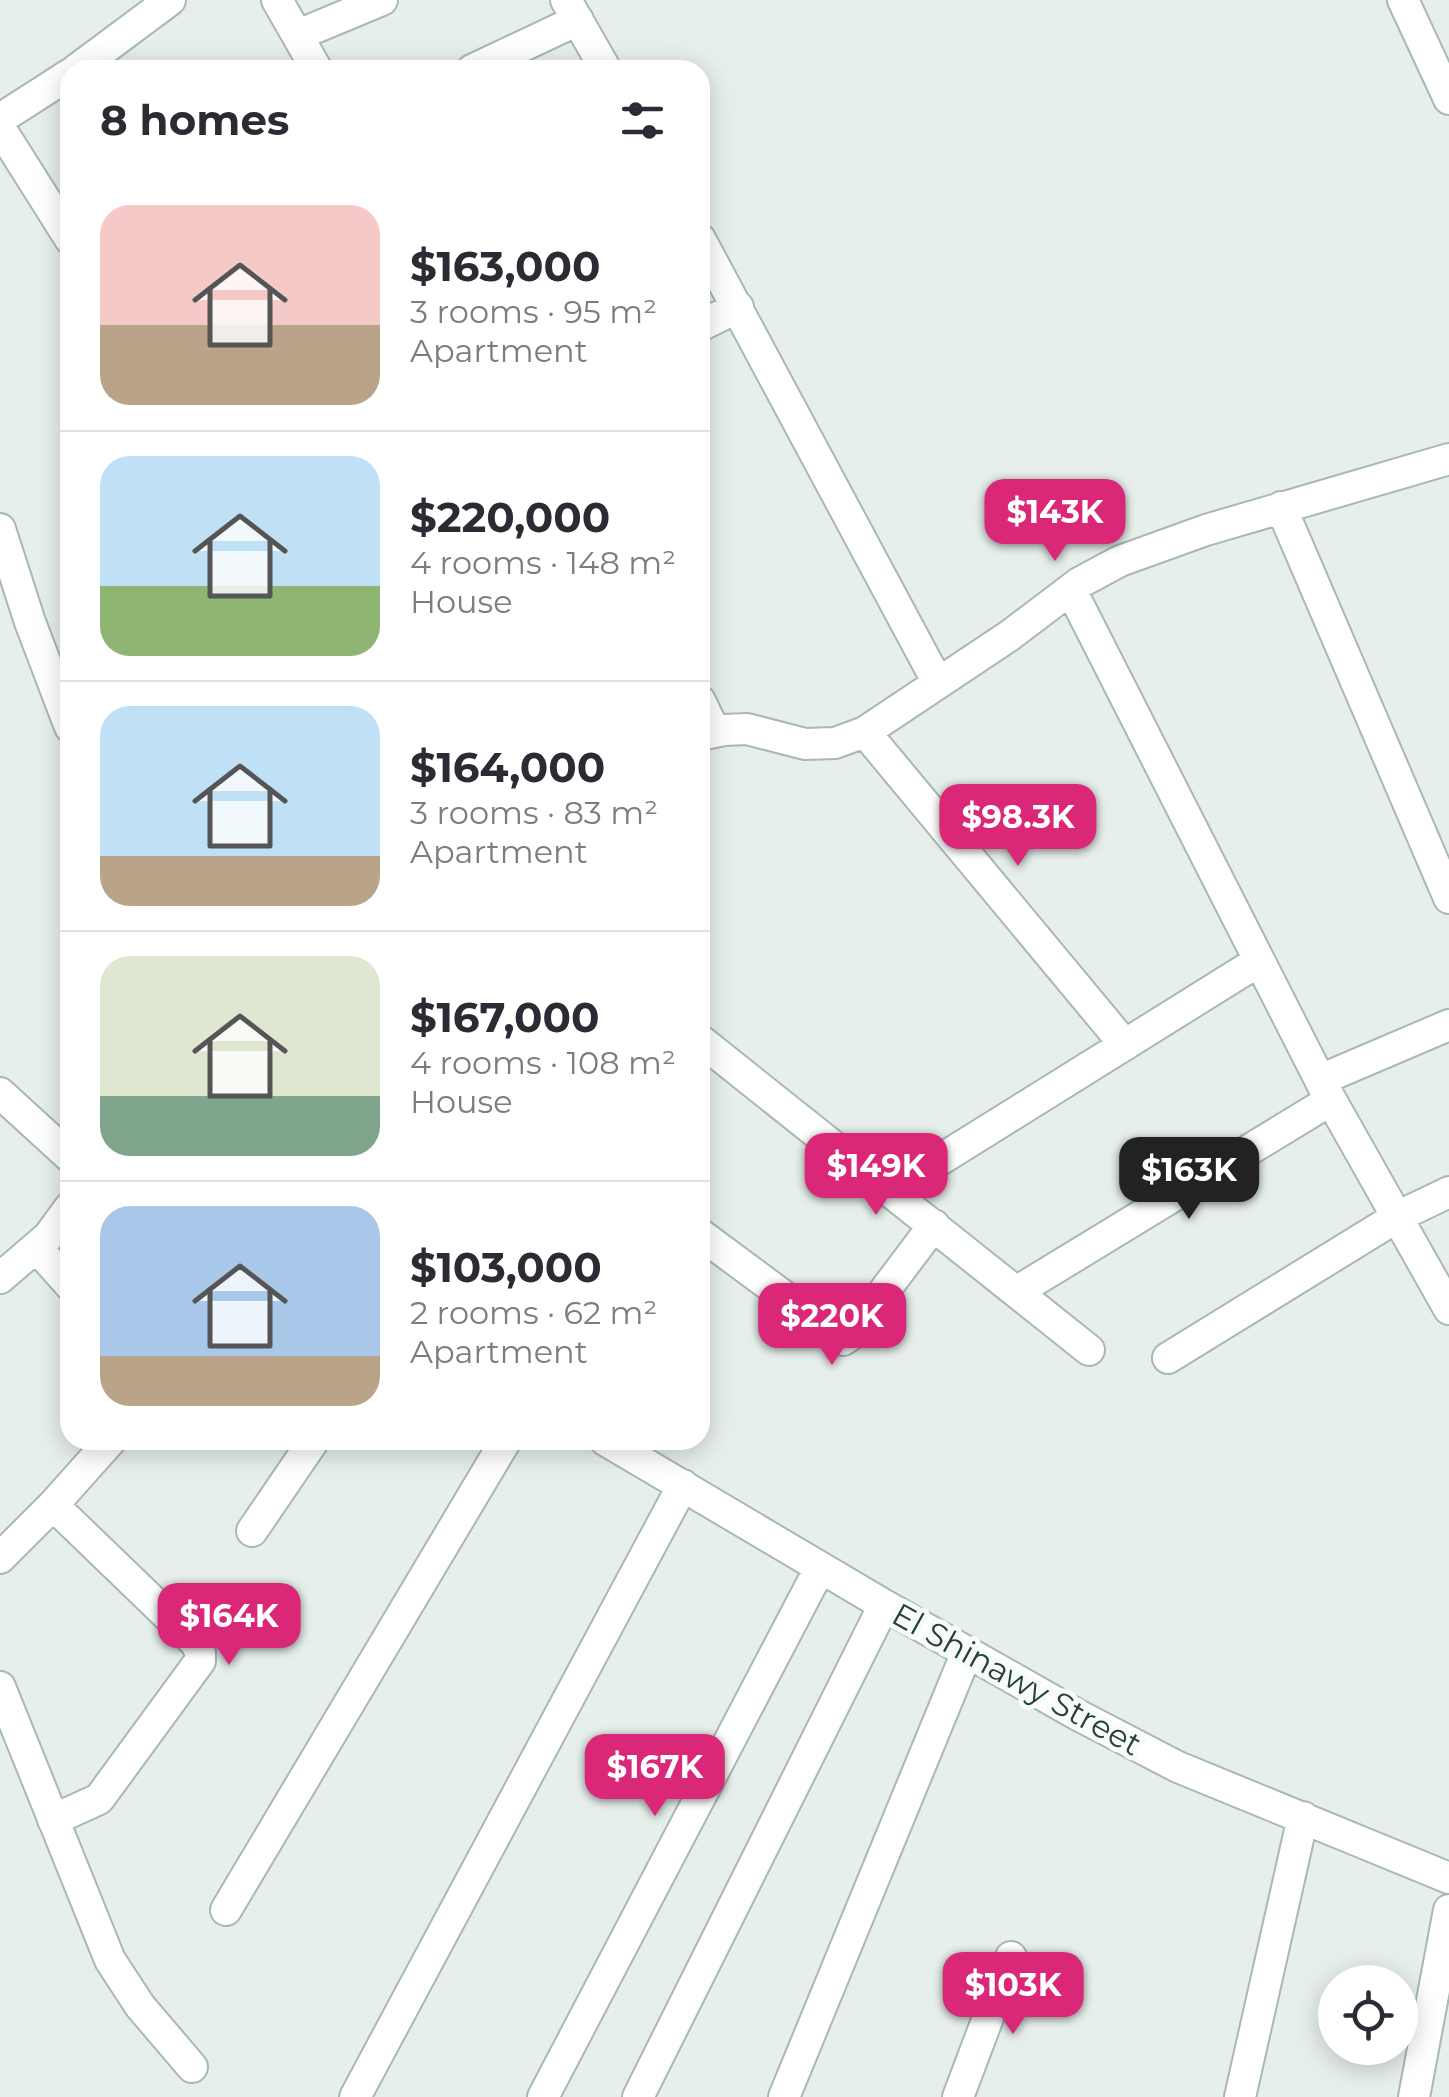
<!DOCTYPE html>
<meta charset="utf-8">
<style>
body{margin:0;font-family:Montserrat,sans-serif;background:#f2f2f3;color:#2b2b33;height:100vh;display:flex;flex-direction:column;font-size:38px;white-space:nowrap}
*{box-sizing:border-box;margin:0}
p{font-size:32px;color:#7c7c81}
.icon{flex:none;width:55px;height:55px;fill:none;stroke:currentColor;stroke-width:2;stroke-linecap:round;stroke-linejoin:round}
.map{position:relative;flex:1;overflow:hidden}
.panel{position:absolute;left:60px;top:60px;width:650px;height:1390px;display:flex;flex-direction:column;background:#fff;border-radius:30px;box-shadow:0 5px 25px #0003}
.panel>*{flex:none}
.tools{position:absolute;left:1318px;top:1965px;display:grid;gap:20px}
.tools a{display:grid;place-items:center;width:100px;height:100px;border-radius:50%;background:#fff;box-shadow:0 5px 25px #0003;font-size:50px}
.price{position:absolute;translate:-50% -85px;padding:0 22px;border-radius:20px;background:#db2777;color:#fff;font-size:32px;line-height:65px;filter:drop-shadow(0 2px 5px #0008)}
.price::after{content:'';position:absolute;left:50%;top:60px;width:30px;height:22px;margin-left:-15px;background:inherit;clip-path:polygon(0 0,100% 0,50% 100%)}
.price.current{background:#222;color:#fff}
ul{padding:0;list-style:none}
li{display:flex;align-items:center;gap:30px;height:250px;padding:0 40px}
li+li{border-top:2px solid #e1e1e2}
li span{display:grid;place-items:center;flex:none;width:280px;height:200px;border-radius:30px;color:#555}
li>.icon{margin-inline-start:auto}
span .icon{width:120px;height:120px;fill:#fffc;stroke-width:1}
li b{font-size:42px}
h2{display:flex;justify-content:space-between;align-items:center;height:120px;padding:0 40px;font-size:42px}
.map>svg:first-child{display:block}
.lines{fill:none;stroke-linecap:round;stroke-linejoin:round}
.minor-casing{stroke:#a8b8b2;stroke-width:34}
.minor{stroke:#fff;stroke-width:30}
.labels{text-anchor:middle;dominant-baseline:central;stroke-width:10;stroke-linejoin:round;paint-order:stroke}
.street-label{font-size:32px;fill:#24423a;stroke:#f7fbf9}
</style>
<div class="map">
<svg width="1449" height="2097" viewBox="0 0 1449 2097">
<rect width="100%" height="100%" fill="#e6efeb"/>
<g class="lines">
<g class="minor-casing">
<path id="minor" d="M 277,0 L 317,70
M 566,0 L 606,70
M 1403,0 L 1449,99
M 298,35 L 382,0
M 76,70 L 170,0
M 472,70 L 578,20
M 0,119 L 70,74
M 0,128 L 70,239
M 700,239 L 938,683
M 700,326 L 738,307
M 1281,507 L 1449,898
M 0,529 L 30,622 L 70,727
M 1071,590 L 1323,1086 L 1449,1309
M 700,701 L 715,732
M 865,732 L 1125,1045
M 700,735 L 724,730 L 747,729 L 805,744 L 835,743 L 865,732 L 1009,636 L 1079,583 L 1120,561 L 1206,530 L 1449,459
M 700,1040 L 1089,1350
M 1320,1080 L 1449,1025
M 0,1093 L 70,1157
M 890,1191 L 1259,961
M 700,1234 L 843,1340 L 852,1334 L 934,1225
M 37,1248 L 70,1285
M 0,1278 L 48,1237 L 70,1207
M 1016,1292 L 1331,1100
M 1168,1358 L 1397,1217 L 1449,1192
M 605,1440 L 884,1605 L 1078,1715 L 1178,1767 L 1449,1878
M 53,1505 L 196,1643 L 200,1652 L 200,1661 L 99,1799 L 53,1820
M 252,1531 L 314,1440
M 0,1558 L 53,1505 L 111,1440
M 0,1687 L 110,1960 L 140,2006 L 192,2067
M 226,1910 L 506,1440
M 355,2097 L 683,1485
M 543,2097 L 820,1568
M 638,2097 L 884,1605
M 784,2097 L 967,1652
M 958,2097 L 1011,1957
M 1240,2097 L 1303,1817
M 1414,2097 L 1449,1910"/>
</g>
<use href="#minor" class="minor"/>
</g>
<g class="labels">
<g class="street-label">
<text transform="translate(1017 1679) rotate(29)">El Shinawy Street</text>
</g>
</g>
</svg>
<div class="tools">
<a><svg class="icon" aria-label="locate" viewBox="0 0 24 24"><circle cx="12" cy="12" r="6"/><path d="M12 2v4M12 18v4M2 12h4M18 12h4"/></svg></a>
</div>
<b class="price" style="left:1055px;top:564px">$143K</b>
<b class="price" style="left:1018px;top:869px">$98.3K</b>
<b class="price" style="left:876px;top:1218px">$149K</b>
<b class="price current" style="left:1189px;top:1222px">$163K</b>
<b class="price" style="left:832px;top:1368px">$220K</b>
<b class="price" style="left:229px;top:1668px">$164K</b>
<b class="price" style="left:655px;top:1819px">$167K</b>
<b class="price" style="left:1013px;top:2037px">$103K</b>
<section class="panel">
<h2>8 homes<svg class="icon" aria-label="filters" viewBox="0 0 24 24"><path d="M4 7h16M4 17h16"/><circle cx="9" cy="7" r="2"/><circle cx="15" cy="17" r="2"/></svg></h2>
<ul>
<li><span style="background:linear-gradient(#f6c9c9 60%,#b9a48a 0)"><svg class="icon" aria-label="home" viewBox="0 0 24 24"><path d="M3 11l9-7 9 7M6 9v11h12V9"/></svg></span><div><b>$163,000</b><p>3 rooms · 95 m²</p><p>Apartment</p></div></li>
<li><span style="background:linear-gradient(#bfe0f5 65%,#8fb573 0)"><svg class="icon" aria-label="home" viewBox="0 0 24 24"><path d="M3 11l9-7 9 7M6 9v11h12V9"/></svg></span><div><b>$220,000</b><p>4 rooms · 148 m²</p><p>House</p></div></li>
<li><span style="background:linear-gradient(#bfe0f5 75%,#b9a48a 0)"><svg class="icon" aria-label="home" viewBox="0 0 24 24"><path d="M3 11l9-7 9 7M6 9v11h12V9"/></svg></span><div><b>$164,000</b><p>3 rooms · 83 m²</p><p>Apartment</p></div></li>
<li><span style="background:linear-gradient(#dfe7d0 70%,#7fa58c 0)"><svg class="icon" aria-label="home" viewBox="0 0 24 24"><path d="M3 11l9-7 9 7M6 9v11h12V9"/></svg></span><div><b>$167,000</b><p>4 rooms · 108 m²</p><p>House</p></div></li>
<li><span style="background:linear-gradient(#a9c7e8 75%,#b9a48a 0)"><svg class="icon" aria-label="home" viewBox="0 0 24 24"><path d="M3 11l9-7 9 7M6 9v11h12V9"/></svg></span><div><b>$103,000</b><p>2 rooms · 62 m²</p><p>Apartment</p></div></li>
</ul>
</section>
</div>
